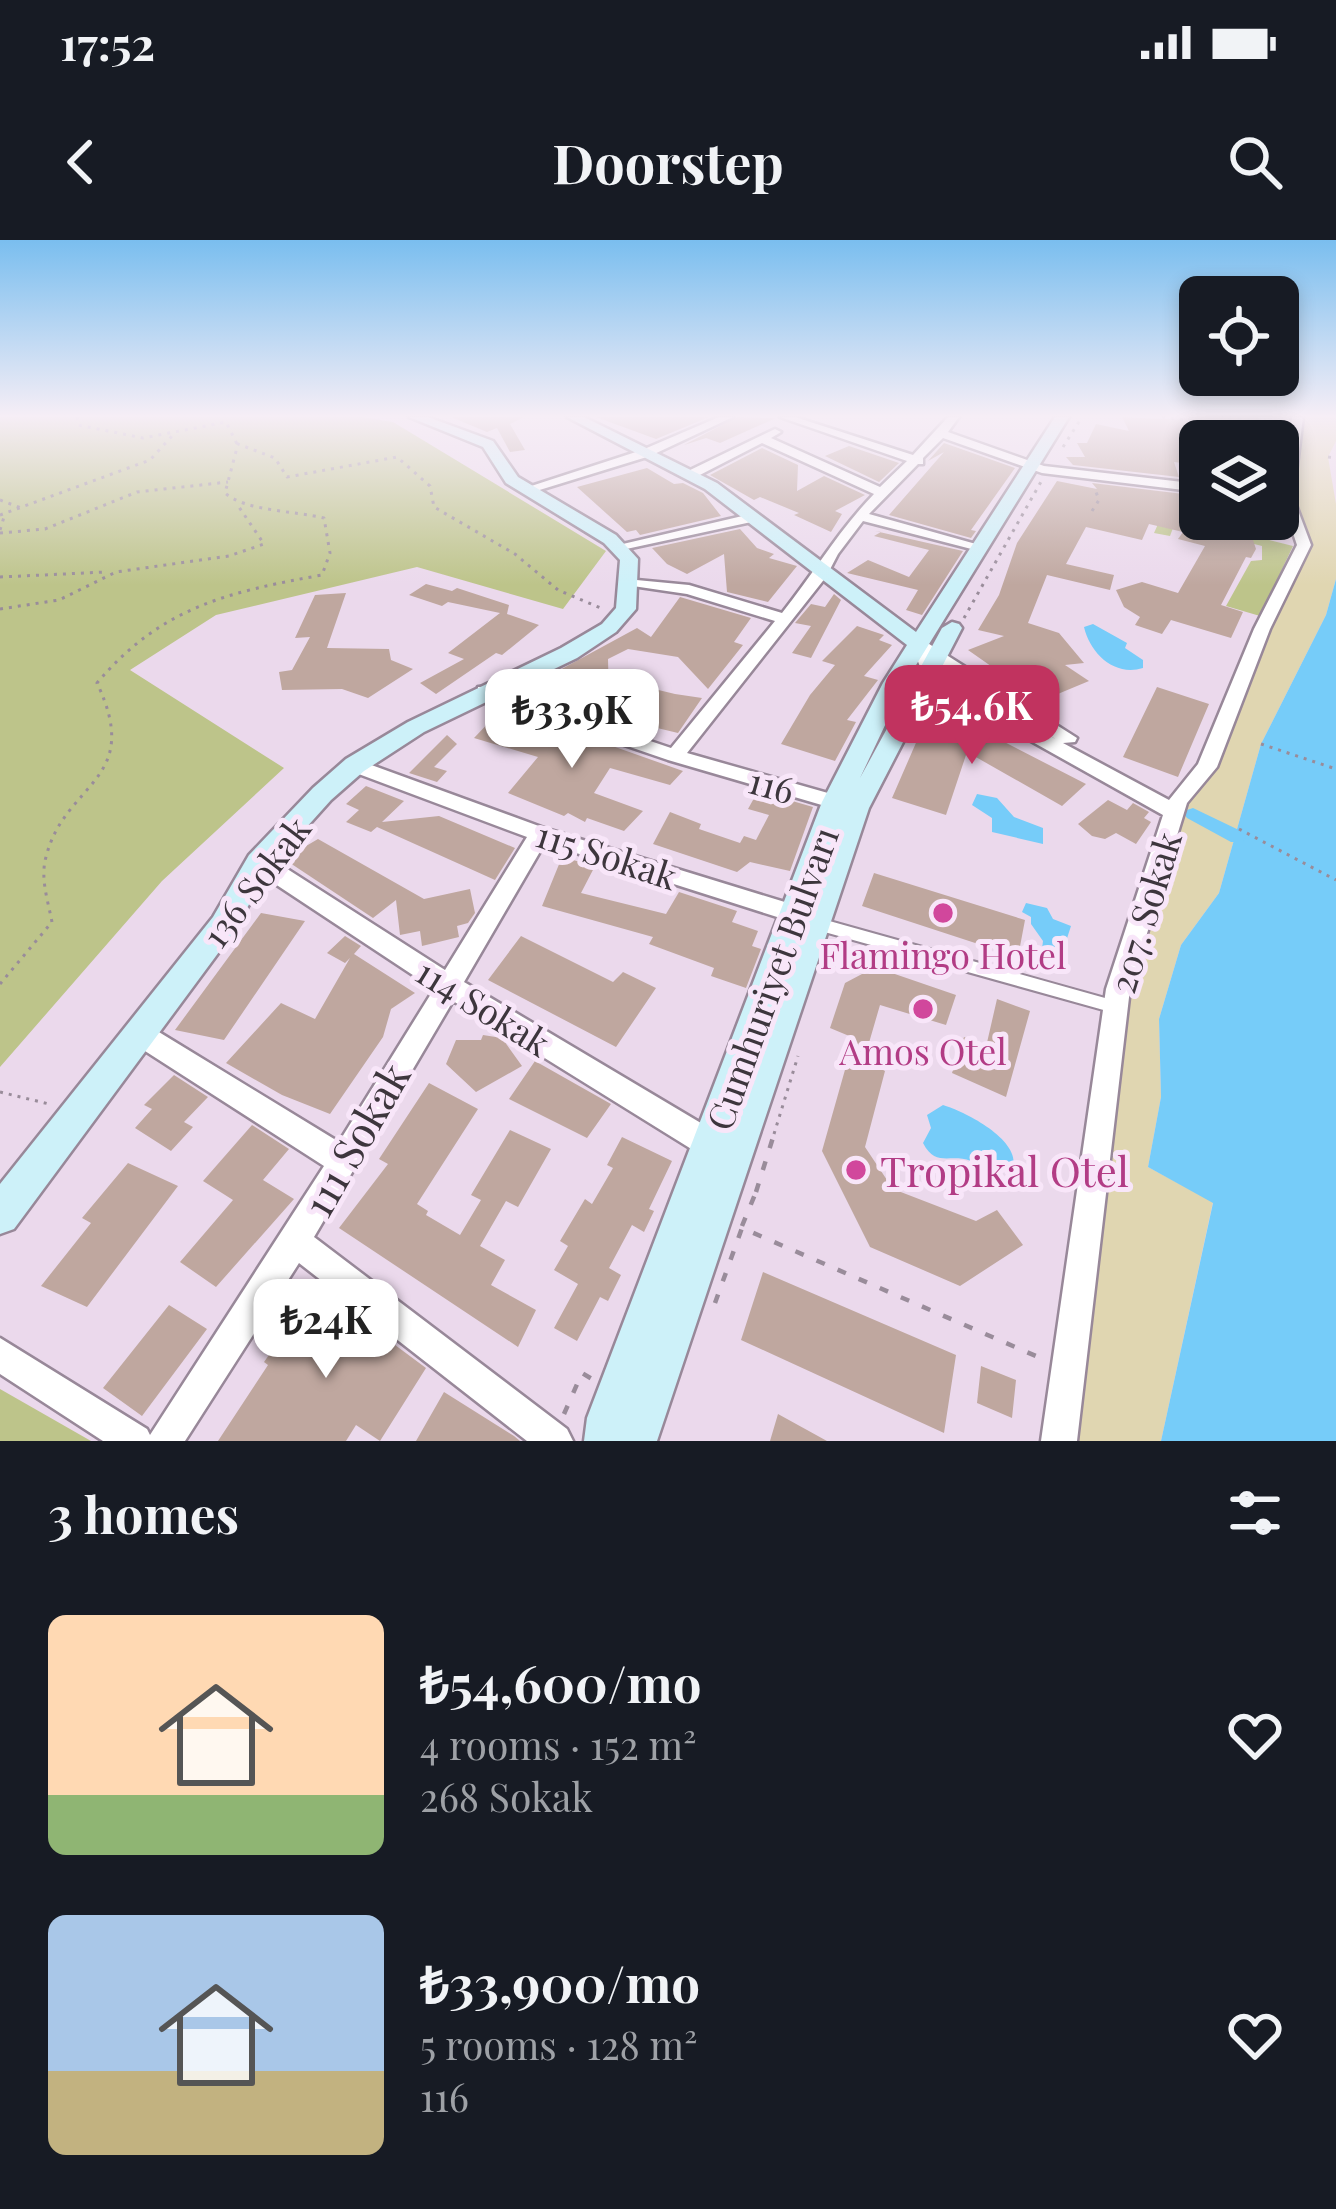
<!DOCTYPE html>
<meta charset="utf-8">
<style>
body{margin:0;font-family:"Playfair Display",serif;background:#242831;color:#f1f3f6;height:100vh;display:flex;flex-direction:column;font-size:45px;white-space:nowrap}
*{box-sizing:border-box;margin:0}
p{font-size:39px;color:#9ea1a6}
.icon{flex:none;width:66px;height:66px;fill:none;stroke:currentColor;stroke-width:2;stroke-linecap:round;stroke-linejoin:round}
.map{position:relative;height:1201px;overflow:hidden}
.sheet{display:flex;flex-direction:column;background:#171b24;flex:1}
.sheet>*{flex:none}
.controls{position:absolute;left:1179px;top:36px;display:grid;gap:24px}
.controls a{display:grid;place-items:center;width:120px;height:120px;border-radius:18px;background:#171b24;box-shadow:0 6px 18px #0003;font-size:60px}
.price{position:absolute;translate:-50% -102px;padding:0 27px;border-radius:24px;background:#fff;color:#222;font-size:39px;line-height:78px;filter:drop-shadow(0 3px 6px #0008)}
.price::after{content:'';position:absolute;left:50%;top:72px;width:36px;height:27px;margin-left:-18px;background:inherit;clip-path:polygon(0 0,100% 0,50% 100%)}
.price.on{background:#c1335f;color:#fff}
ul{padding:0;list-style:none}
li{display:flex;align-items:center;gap:36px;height:300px;padding:0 48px}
li span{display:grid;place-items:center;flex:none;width:336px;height:240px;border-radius:18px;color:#555}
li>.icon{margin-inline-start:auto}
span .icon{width:144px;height:144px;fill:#fffc;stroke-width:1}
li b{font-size:51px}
h2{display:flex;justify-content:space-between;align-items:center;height:144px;padding:0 48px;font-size:51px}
.status{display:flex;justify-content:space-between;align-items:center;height:84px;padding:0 60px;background:#171b24;direction:ltr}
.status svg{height:33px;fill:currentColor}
header{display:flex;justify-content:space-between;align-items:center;height:156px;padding:0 48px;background:#171b24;font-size:54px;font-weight:700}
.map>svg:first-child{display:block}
.green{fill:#bdc48a}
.sand{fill:#e0d6b1}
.water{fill:#76ccf9}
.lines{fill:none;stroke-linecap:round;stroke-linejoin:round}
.stream-far1{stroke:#76ccf9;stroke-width:3}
.stream{stroke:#76ccf9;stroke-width:4.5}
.canal{fill:#76ccf9;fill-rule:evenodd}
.building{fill:#bfa79f}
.lane-casing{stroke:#988899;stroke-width:16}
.street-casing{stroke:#988899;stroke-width:5}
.secondary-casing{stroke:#988899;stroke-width:5}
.path-far1{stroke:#998c9a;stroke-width:3;stroke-dasharray:3 6;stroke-linecap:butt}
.path{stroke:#998c9a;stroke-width:4.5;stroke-dasharray:9 14;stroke-linecap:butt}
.lane{stroke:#fff;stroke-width:12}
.street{fill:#fff;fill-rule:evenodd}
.secondary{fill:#cdf1f9;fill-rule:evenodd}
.hotel-dot{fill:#d1479c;stroke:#f8e6f9;stroke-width:4.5}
.labels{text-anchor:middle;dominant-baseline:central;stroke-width:10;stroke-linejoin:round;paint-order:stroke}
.street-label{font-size:36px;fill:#3d363d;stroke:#f8e6f9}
.hotel-label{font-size:36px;fill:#b23c85;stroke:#f8e6f9}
.near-street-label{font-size:42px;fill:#3d363d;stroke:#f8e6f9}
.near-hotel-label{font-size:42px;fill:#b23c85;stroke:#f8e6f9;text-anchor:start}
</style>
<div class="status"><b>17:52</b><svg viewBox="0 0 49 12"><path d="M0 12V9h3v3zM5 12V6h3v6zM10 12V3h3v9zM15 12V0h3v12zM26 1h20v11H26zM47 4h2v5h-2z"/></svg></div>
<header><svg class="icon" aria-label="back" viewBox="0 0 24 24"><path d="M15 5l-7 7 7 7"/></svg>Doorstep<svg class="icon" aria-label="search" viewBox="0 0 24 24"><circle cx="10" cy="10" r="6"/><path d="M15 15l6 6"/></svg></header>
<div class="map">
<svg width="1336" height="1201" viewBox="0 0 1336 1201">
<rect width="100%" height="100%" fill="#ebd9ec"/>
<path class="green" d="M 0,177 L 362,177 L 393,182 L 606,311 L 563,369 L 417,327 L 216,375 L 130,430 L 284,528 L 162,641 L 0,827 Z
M 1163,273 L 1293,306 L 1260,376 L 1226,366 L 1251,321 L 1262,320 L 1262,306 L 1183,286 L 1173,288 L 1170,296 L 1154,293 Z
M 0,1149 L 91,1201 L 0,1201 Z"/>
<path class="sand" d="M 1297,177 L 1336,177 L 1336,201 L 1328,217 L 1336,264 L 1336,339 L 1326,375 L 1261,504 L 1219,653 L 1181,705 L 1159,779 L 1161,857 L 1148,927 L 1213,962 L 1161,1201 L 1059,1201 L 1118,749 L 1178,561 L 1207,527 L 1304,305 L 1287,259 L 1291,185 Z"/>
<path class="water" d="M 1336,339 L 1336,1201 L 1161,1201 L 1213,963 L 1148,927 L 1161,857 L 1159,779 L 1181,705 L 1219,653 L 1261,504 L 1326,375 Z
M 1093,384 L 1127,403 L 1125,408 L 1143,420 L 1143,428 C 1114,437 1090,413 1084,387 Z
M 977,554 L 997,558 L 1014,577 L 1043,588 L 1043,604 L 992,592 L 992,578 L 972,565 Z
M 1026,663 L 1047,668 L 1053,679 L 1071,686 L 1056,732 L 1040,725 L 1043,701 L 1031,684 L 1031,677 L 1022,672 Z
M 943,865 C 966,872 1021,900 1013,928 L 990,932 C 983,929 978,923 971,921 C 950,913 936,928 923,903 L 931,888 L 927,875 Z"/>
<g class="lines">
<path class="stream-far1" d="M 712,254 L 772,300"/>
<path class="stream" d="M 768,297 L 778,305"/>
<path class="canal" d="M 960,434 L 1048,488 L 1050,492 L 1048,496 L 1036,496 L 955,441 L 953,438 Z
M 1193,568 L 1243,592 L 1246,597 L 1243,602 L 1231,602 L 1187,578 L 1184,574 L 1187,570 Z"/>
</g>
<path class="building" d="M 451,177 L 524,177 L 510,184 L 525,210 L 510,212 L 497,188 L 487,192 Z
M 596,177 L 709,177 L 656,199 Z
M 737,177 L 776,178 L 720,203 L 706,198 L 684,205 Z
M 1122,177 L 1188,180 L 1188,177 L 1258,177 L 1280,201 L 1200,201 L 1200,225 L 1174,222 L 1179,237 L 1073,225 L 1066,217 L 1085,217 L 1077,203 L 1087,203 L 1096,184 L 1129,191 Z
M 944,203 L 1015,228 L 971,290 L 976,291 L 971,298 L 889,275 L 944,212 L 928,221 Z
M 849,206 L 899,223 L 879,242 L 825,216 Z
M 762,208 L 798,225 L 797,251 L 824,236 L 865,255 L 835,271 L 842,274 L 831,292 L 794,275 L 799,273 L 760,257 L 754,260 L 710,235 Z
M 647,228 L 674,244 L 683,243 L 703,253 L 721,276 L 640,295 L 636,290 L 627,292 L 577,247 Z
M 1057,241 L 1097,249 L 1092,243 L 1200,256 L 1200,279 L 1246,279 L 1256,309 L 1251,318 L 1246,317 L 1221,365 L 1243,372 L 1231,398 L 1171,380 L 1162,394 L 1135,385 L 1140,377 L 1124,367 L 1116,350 L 1142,342 L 1178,353 L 1205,306 L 1178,299 L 1183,292 L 1149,284 L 1142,300 L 1086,287 L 1066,324 L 1114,335 L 1110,350 L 1047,335 L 1028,383 L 1059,393 L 1084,423 L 1065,425 L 1089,441 L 1041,461 L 968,410 L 1004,396 L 978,390 L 999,355 L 1017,303 Z
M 740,289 L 757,308 L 774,314 L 769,318 L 797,326 L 768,362 L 727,352 L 724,314 L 687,334 L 667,324 L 652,308 Z
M 875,291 L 963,311 L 922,375 L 906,370 L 918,350 L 847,333 L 868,320 L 909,337 L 929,310 L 874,296 L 881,292 Z
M 426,344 L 452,351 L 457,348 L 509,365 L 507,374 L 539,385 L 502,415 L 496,413 L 436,454 L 420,443 L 464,419 L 448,413 L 500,373 L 448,362 L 442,366 L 409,355 Z
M 346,353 L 327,408 L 389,409 L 391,420 L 413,429 L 368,458 L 342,449 L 282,450 L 279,432 L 292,430 L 310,397 L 295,398 L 315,355 Z
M 834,354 L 841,360 L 811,418 L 792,413 L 811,386 L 795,383 L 811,364 L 825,367 Z
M 680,357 L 751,378 L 734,402 L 743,405 L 708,449 L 678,417 L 628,409 L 608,419 L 609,461 L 588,461 L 589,430 L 546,452 L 534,444 L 637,388 L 651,397 Z
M 857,386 L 884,395 L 879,400 L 892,405 L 864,436 L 878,440 L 847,480 L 856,482 L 835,521 L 781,504 L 810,455 L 835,425 L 822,421 Z
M 642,446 L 675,454 L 702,458 L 678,493 L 603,475 L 620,453 L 634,456 Z
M 1157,447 L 1209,464 L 1178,537 L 1123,517 Z
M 495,476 L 587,497 L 683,531 L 670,545 L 610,528 L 594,553 L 643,571 L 624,591 L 587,578 L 585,582 L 568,573 L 564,576 L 508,553 L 538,517 L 474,498 Z
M 938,481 L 979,489 L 1086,544 L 1062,566 L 967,512 L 946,575 L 892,558 L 922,489 Z
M 447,495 L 457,504 L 434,527 L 447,531 L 437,542 L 409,533 Z
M 366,546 L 404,561 L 382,582 L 439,576 L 515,608 L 495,640 L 377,587 L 371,592 L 346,582 L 359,570 L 346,564 Z
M 758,551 L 813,567 L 790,631 L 750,622 L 737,632 L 653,604 L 670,572 L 701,584 L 699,589 L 740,603 L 744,596 L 756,600 L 769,575 L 748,569 Z
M 1108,560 L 1127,570 L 1133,563 L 1149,572 L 1144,578 L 1151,582 L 1136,604 L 1116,593 L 1105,599 L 1092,596 L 1078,584 Z
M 318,599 L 424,659 L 470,649 L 475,673 L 468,683 L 457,686 L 459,697 L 422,706 L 420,691 L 400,695 L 396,660 L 373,678 L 284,619 Z
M 562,617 L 595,626 L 581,653 L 666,674 L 679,652 L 737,671 L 732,682 L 758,691 L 752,706 L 761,709 L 746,748 L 711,736 L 714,728 L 649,704 L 653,697 L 542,666 Z
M 874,633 L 1025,680 L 1018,717 L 862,666 Z
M 261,673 L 305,681 L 224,800 L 175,790 Z
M 345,696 L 361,706 L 354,714 L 415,753 L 391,769 L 383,797 L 330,874 L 282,855 L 226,823 L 281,763 L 315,779 L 350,718 L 345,723 L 327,713 Z
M 521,696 L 613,742 L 623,732 L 656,748 L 616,807 L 488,740 Z
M 889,732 L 956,755 L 946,785 L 880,765 L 864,820 L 885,831 L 865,907 L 893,949 L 976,981 L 997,970 L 1023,1005 L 960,1046 L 870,1007 L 822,911 L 854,798 L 830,788 L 845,743 L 862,734 Z
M 997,759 L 1030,771 L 1006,857 L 952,833 L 964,797 L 986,807 Z
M 483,795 L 502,798 L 522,826 L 476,852 L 446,824 L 456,800 L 481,800 Z
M 535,821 L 611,864 L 587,898 L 509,859 Z
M 174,835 L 208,857 L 184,882 L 193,887 L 171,911 L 135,888 L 152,869 L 144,865 Z
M 429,843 L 478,869 L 417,964 L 428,971 L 426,975 L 460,995 L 481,960 L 471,955 L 510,890 L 551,909 L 518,967 L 506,961 L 480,1006 L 505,1020 L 491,1045 L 536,1070 L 518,1107 L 339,988 L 388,924 L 379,919 Z
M 252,885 L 289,909 L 263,940 L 294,959 L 216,1047 L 180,1022 L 233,960 L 203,941 Z
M 622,897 L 672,921 L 649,969 L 654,971 L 644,992 L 632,985 L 609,1028 L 621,1035 L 608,1061 L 600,1057 L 577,1101 L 554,1088 L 578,1044 L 554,1030 L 568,1006 L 560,1001 L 585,959 L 592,964 L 613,928 L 607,925 Z
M 128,923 L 178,946 L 87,1067 L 41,1046 L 91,983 L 82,978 Z
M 763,1032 L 956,1115 L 944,1193 L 741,1100 Z
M 317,1047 L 426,1128 L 380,1201 L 356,1185 L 346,1201 L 218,1201 L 268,1125 L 264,1122 Z
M 169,1065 L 207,1089 L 142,1176 L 103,1148 Z
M 981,1126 L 1016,1140 L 1012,1178 L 977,1163 Z
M 444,1152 L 514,1196 L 520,1201 L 416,1201 Z
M 778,1174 L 827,1201 L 770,1201 Z"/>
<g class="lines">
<g class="lane-casing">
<path id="lane" d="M 818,684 L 1115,767"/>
</g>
<g class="street-casing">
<path id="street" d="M 719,177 L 733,177 L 650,216 L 533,252 L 522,249 L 642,210 Z
M 780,177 L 795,177 L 913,215 L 948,177 L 959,177 L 948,192 L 1044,226 L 1200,244 L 1200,252 L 1042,233 L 943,198 L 923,218 L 923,224 L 918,224 L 869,274 L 983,306 L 983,312 L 863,281 L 838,314 L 826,337 L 687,513 L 856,561 L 859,566 L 849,573 L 668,520 L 478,455 L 478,447 L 490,447 L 671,508 L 775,381 L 687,354 L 626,345 L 626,339 L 689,345 L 782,373 C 814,333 838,291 874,254 L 762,203 L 694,238 L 686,238 L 686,232 L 775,189 L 781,192 L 771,198 L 880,247 L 907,221 Z
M 1292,177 L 1303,177 L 1293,257 L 1311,305 L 1270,389 L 1217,527 L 1187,563 L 1130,749 L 1077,1201 L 1041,1201 L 1106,749 L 1163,575 L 988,477 L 923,435 L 912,405 L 920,400 L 926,402 L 1077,498 L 1075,502 L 1063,503 L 1169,560 L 1198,524 L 1254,389 L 1297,305 L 1281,257 ZM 934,422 L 1057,500 L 937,428 Z
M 751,274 L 758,278 L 756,281 L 617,311 L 610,307 Z
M 355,519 L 547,589 L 801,667 L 804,673 L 801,679 L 793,682 L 545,603 L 464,742 L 721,895 L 725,905 L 721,915 L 711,919 L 701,915 L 453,761 L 314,997 L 567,1189 L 573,1201 L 527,1201 L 299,1023 L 185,1201 L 103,1201 L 0,1134 L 0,1098 L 147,1189 L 150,1195 L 324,926 L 131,802 L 127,794 L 131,786 L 140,783 L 149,786 L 339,902 L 434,749 L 251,628 L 248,622 L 251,616 L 267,616 L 445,730 L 527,597 L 348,530 L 345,525 Z"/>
</g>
<g class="secondary-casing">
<path id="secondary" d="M 409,177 L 428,177 L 493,201 L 518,237 L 616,295 L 638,319 L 636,369 L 616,392 L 577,418 L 424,492 L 364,531 L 331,560 L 269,629 L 233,693 L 14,989 L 0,994 L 0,944 L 213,677 L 249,615 L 313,548 L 346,519 L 408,482 L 561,408 L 602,384 L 616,368 L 620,320 L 604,303 L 506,243 L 483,207 Z
M 567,177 L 584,177 L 717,243 L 916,392 L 1055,177 L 1069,177 L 905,443 L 860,538 L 942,388 L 952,382 L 959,384 L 962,388 L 869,568 L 657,1201 L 584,1201 L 587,1178 L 822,562 L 883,443 L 907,405 L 705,249 Z"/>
</g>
<path class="path-far1" d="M 77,177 L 78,185 L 143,198 L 226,182 L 237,204
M 1162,177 L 1280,192 L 1265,181 L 1221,177
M 1063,207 L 1082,177
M 1328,217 L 1336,218
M 0,260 L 21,268
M 1092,271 L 1099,260 L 1096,252
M 0,275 L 150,220 L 172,196
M 0,290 L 4,277
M 0,293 L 45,289 L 137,252 L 228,242
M 0,337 L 106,332
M 0,369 L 59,360 L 116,332 L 229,316 L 264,304 L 239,267
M 964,378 L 1042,240
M 1261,504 L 1336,529
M 1239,589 L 1336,640
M 0,744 L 52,682 C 48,661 40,638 46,617 C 65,541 144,542 97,443 C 161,367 228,352 322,335 L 330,313 L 324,278 C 295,271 245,271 225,253 L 238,204 L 275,218 L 287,237 L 397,217 L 430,246 L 434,267 L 515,314 L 558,350 L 603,369
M 0,852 L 49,864
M 774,894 L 798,816"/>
<path class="path" d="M 756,952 L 775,891
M 742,986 L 756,952 L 750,949
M 715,1063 L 742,988 L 1045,1120
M 564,1174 L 582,1133 L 592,1139"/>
<use href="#lane" class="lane"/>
<use href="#street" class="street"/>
<use href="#secondary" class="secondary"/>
</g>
<linearGradient id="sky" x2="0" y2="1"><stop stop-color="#7abeef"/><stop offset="0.51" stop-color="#f6eef6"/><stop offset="1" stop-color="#f6eef6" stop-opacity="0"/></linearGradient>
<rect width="1336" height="345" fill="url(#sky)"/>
<g class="hotel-dot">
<circle cx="943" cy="673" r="12"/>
<circle cx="923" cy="769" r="12"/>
<circle cx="856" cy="930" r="12"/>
</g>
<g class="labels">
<g class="street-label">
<text transform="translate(772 544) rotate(16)">116</text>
<text transform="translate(607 614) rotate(18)">115 Sokak</text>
<text transform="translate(255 641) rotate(-53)">136 Sokak</text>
<text transform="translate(1144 672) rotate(-73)">207. Sokak</text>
<text transform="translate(771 738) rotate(-70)">Cumhuriyet Bulvarı</text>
<text transform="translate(484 766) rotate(32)">114 Sokak</text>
</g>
<g class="hotel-label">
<text x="943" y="714">Flamingo Hotel</text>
<text x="923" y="810">Amos Otel</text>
</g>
<g class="near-street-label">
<text transform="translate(355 899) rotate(-60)">111 Sokak</text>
</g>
<g class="near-hotel-label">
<text x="880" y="930">Tropikal Otel</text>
</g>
</g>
</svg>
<div class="controls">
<a><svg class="icon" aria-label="locate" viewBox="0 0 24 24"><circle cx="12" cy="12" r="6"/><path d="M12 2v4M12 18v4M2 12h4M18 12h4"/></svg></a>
<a><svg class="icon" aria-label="layers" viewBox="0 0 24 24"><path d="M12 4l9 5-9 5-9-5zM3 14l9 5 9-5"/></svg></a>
</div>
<b class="price on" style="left:972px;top:527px">₺54.6K</b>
<b class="price" style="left:572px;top:531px">₺33.9K</b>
<b class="price" style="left:326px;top:1141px">₺24K</b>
</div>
<section class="sheet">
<h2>3 homes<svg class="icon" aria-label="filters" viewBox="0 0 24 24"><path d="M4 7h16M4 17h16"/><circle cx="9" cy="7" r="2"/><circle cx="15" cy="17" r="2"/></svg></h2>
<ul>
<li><span style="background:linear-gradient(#ffd9b3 75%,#8fb573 0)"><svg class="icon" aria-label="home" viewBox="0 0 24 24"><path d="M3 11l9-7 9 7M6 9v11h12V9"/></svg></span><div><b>₺54,600/mo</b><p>4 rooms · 152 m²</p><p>268 Sokak</p></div><svg class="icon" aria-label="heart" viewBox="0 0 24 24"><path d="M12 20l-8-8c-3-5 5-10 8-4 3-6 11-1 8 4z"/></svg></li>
<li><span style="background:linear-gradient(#a9c7e8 65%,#c2b280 0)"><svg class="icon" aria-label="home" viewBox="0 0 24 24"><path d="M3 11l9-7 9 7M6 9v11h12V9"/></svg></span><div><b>₺33,900/mo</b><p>5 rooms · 128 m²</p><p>116</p></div><svg class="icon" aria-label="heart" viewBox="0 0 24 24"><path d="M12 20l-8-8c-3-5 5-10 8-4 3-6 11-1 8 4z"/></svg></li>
</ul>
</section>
